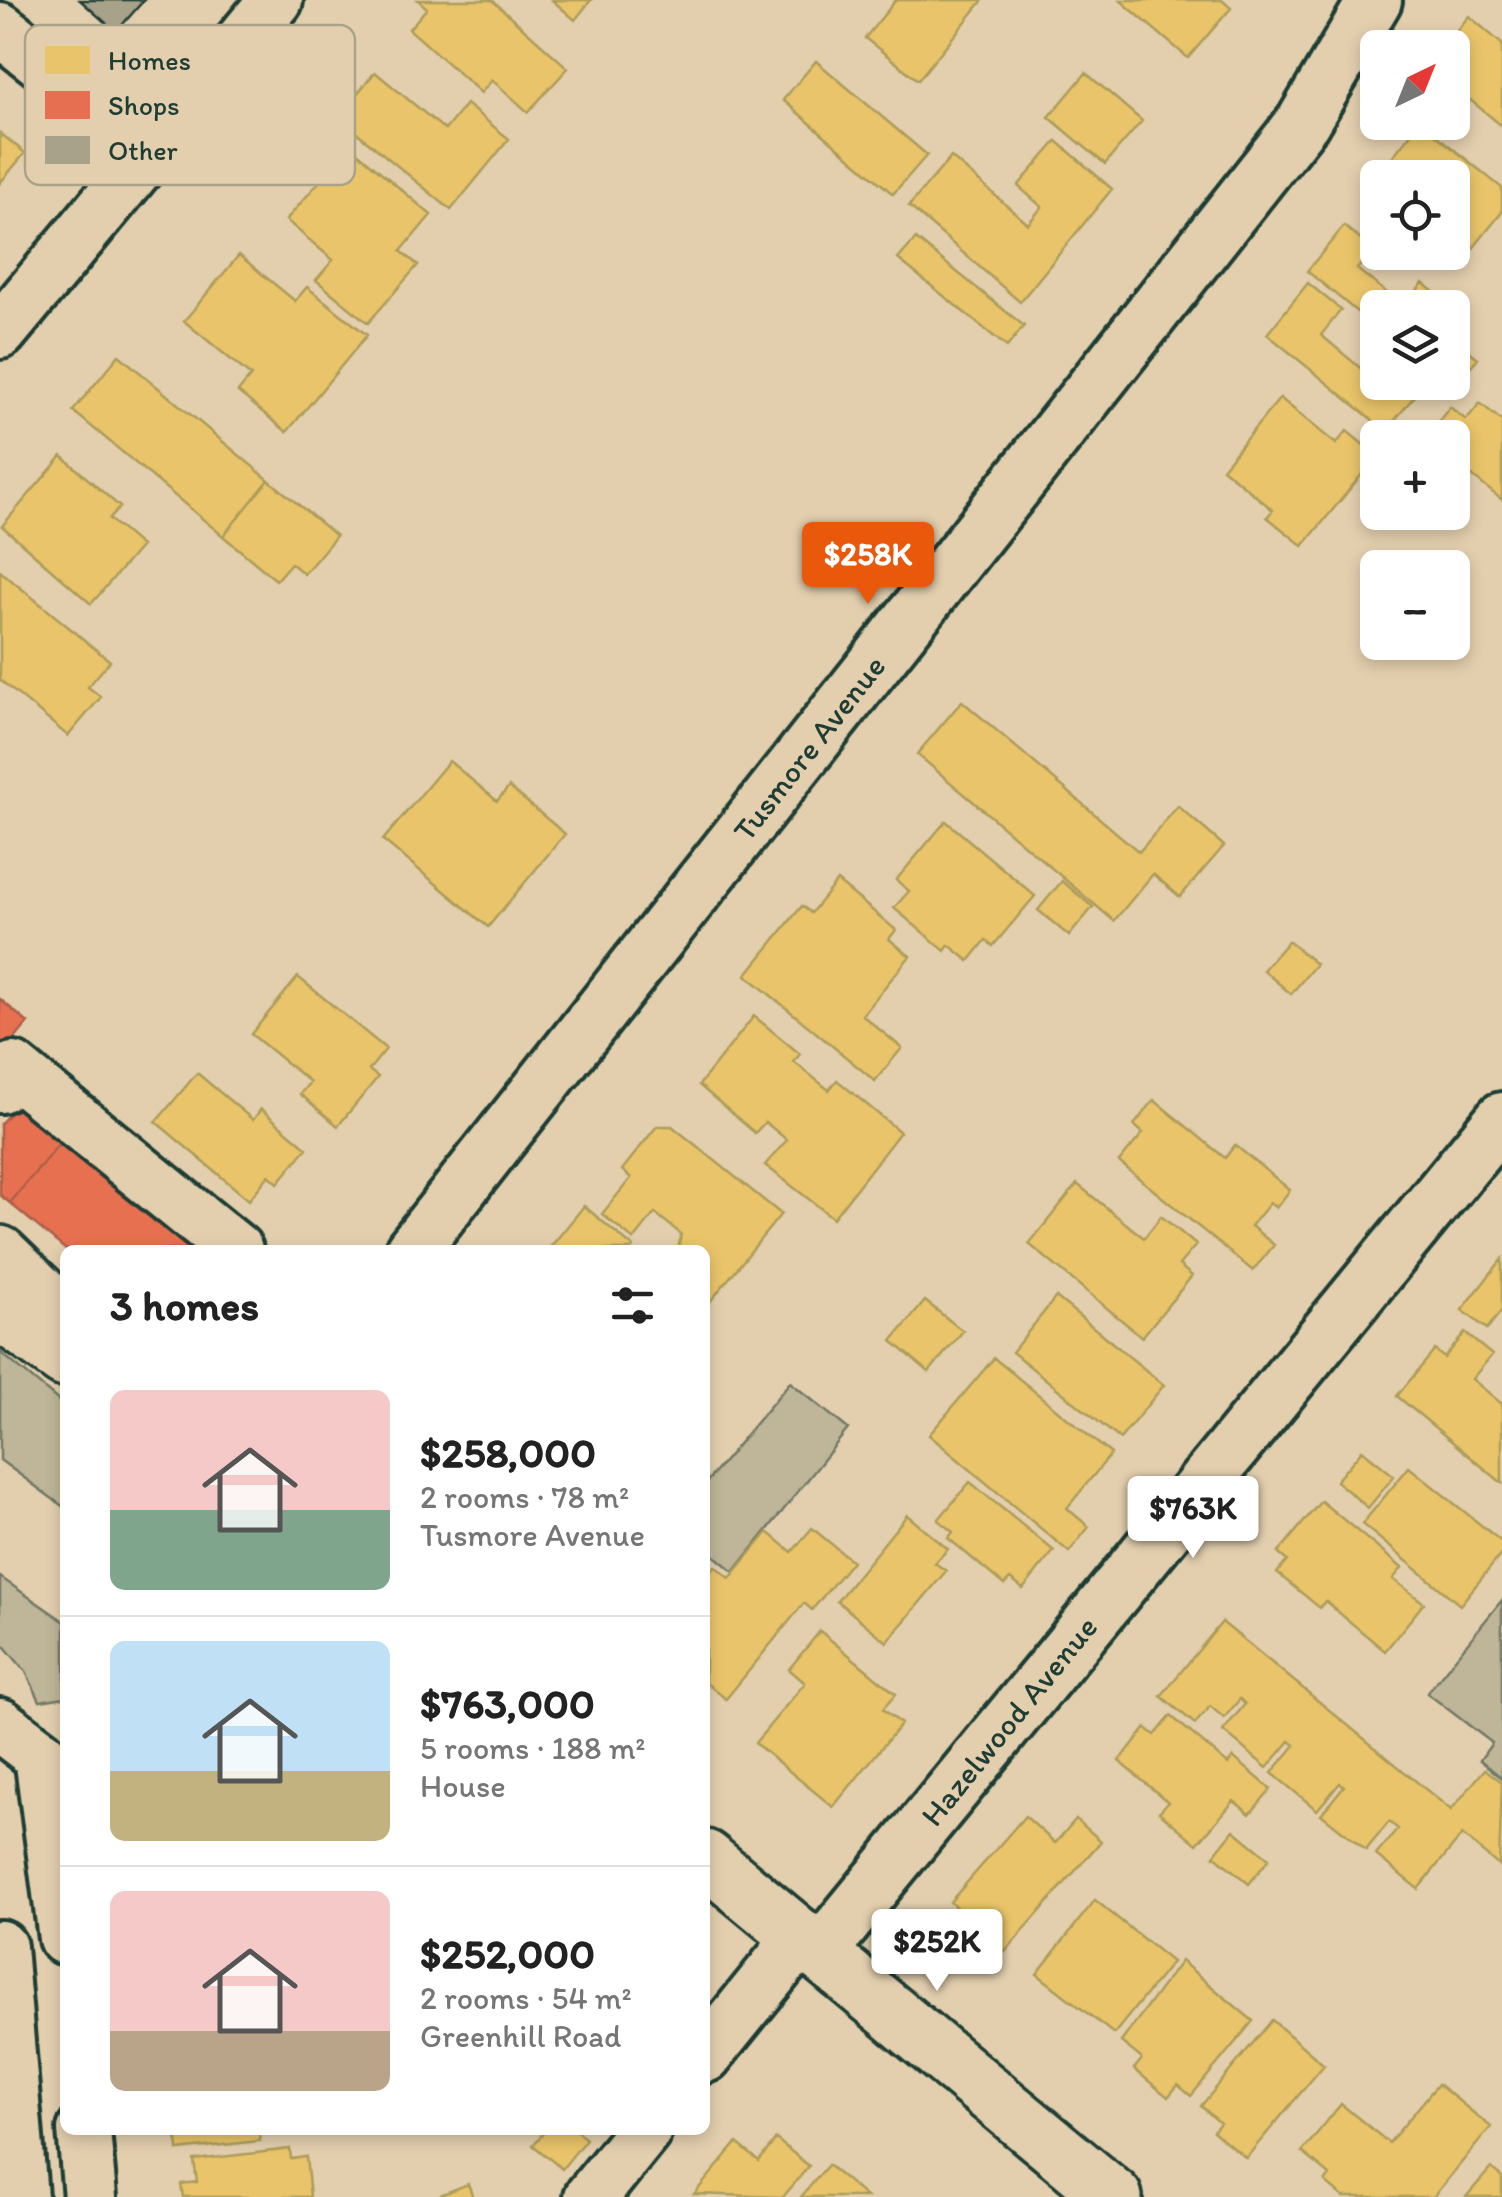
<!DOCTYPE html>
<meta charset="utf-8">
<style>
body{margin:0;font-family:Itim,sans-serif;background:#f2f2f2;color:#222;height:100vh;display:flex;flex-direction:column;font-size:38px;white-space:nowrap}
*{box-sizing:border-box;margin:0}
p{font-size:32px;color:#767676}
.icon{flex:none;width:55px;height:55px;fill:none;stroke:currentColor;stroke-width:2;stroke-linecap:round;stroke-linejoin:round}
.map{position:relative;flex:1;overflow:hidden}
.drawer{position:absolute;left:60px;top:1245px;width:650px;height:890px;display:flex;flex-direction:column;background:#fff;border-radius:15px;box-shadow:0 5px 15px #0003}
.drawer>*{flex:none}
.needle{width:65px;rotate:43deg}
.controls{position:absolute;left:1360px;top:30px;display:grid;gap:20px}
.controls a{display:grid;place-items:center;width:110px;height:110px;border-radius:15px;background:#fff;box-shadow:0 5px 15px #0003;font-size:50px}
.price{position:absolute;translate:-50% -85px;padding:0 22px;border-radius:10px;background:#fff;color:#222;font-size:32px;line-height:65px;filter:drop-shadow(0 2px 5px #0008)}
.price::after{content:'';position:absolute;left:50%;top:60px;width:30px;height:22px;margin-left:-15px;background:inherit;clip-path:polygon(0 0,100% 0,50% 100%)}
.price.on{background:#ea580c;color:#fff}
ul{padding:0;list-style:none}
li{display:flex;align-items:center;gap:30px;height:250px;padding:0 50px}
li+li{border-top:2px solid #e0e0e0}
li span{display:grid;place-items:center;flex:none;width:280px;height:200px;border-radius:15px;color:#555}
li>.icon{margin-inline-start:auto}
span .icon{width:120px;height:120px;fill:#fffc;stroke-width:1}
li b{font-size:42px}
h2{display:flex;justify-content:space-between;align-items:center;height:120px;padding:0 50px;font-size:42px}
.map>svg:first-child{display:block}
.green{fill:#bfb598;stroke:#6f7966;stroke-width:2.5}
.homes{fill:#e9c46a;stroke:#ac9c5a;stroke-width:2.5}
.shops{fill:#e76f51;stroke:#ab6048;stroke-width:2.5}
.building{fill:#a7a289;stroke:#1f3d34;stroke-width:2.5}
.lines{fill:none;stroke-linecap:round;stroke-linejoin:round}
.minor-casing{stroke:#1f3d34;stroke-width:60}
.major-casing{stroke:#1f3d34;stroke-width:62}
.minor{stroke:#e3cfae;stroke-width:52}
.major{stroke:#e3cfae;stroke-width:55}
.labels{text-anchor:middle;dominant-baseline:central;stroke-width:10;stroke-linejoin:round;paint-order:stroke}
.street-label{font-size:32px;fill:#1f3d34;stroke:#e3cfae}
.key{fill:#e3cfae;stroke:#a8a389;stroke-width:2.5}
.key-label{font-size:28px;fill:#1f3d34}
</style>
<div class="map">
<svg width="1502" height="2197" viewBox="0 0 1502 2197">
<rect width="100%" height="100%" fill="#e3cfae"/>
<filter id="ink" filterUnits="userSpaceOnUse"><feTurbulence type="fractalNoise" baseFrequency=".01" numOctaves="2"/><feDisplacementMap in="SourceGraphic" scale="20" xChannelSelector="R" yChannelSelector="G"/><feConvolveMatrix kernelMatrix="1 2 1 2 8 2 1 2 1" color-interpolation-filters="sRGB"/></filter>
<g filter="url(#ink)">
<path class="green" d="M 0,1352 L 65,1406 L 65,1508 L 0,1460 Z
M 790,1382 L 848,1429 L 734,1572 L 705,1548 L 705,1484 Z
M 0,1577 L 65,1622 L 65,1697 L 40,1701 L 26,1672 L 0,1641 Z
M 1502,1600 L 1502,1778 L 1480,1760 L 1492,1743 L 1427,1693 Z"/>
<path class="homes" d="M 418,0 L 492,0 L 568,68 L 528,112 L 492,80 L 481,93 L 409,29 L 427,8 Z
M 552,0 L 591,0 L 575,20 Z
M 896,0 L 983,0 L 918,80 L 865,38 Z
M 1120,0 L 1222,0 L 1231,8 L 1188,58 Z
M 1469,16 L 1502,44 L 1502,126 L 1452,85 L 1452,48 L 1443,48 Z
M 816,61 L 927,155 L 893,194 L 783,100 Z
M 375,72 L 445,130 L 466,104 L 509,139 L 451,210 L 338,117 Z
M 1086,73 L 1142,121 L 1105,164 L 1049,117 Z
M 321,121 L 431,215 L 401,251 L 418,265 L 368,323 L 316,280 L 333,260 L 286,220 L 319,182 L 290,158 Z
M 1420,122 L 1502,188 L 1502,212 L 1459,266 L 1443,252 L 1452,252 L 1452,178 L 1378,178 L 1378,199 L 1366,190 Z
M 0,133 L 25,153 L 0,183 Z
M 1057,141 L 1112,189 L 1020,302 L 909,206 L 951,157 L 1028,224 L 1042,207 L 1018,186 Z
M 1344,226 L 1373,250 L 1357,269 L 1404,307 L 1423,283 L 1460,313 L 1452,321 L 1452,308 L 1378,308 L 1378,329 L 1307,271 Z
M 916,239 L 1024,326 L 1007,347 L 898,259 Z
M 239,255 L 295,301 L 307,287 L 367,335 L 287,432 L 238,392 L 251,376 L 184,321 Z
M 1308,283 L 1341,310 L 1321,335 L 1364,371 L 1378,354 L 1378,382 L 1412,382 L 1420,389 L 1386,431 L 1267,334 Z
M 1452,337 L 1478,358 L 1451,389 L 1443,382 L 1452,382 Z
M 119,355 L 269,480 L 223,536 L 73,411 Z
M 1280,398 L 1336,444 L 1347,431 L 1377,456 L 1303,546 L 1267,517 L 1273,510 L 1222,468 Z
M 1480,403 L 1502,421 L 1502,500 L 1452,460 L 1452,438 L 1425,438 L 1450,407 L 1466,420 Z
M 62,456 L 120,507 L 109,519 L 141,546 L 91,604 L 2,526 Z
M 269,480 L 336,536 L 304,574 L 291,563 L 276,580 L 223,536 Z
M 0,571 L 110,661 L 88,687 L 101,697 L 68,736 L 0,680 Z
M 962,701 L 1139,852 L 1178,806 L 1224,846 L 1180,897 L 1153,874 L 1114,921 L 917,754 Z
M 449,761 L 497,801 L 509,787 L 565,834 L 488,927 L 383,840 Z
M 946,821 L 1035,896 L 993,946 L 986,940 L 969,961 L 949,945 L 945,951 L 894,908 L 909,891 L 896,880 Z
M 837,881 L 896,930 L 889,939 L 910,956 L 862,1015 L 902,1048 L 875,1081 L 746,975 L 802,906 L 811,913 Z
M 1062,881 L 1093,907 L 1069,936 L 1038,910 Z
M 1288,941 L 1316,964 L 1291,994 L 1263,970 Z
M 298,977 L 386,1049 L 369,1070 L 378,1077 L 338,1126 L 300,1094 L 310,1082 L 251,1034 Z
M 754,1016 L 800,1054 L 794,1062 L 829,1090 L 837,1080 L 900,1132 L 833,1218 L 765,1165 L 787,1140 L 765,1122 L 755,1133 L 699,1085 Z
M 197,1073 L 253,1120 L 261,1109 L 307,1148 L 278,1183 L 269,1175 L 249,1200 L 156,1122 Z
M 1154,1100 L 1225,1158 L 1235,1145 L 1290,1190 L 1276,1208 L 1270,1203 L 1251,1226 L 1274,1245 L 1253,1271 L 1119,1162 L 1143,1133 L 1134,1125 Z
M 657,1126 L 672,1126 L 781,1214 L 709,1303 L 705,1299 L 705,1250 L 678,1250 L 681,1234 L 655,1213 L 634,1240 L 602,1214 L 631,1178 L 622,1170 Z
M 1077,1184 L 1144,1238 L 1161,1216 L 1196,1245 L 1179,1265 L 1192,1276 L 1142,1337 L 1029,1244 Z
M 584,1206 L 633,1247 L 631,1250 L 548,1250 Z
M 1502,1259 L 1502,1310 L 1487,1329 L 1462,1310 Z
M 1056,1297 L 1164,1385 L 1120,1439 L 1012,1352 Z
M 925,1301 L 963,1331 L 929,1372 L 892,1341 Z
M 1465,1333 L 1492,1355 L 1472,1379 L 1502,1404 L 1502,1483 L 1397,1396 L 1435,1350 L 1444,1358 Z
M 994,1358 L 1111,1454 L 1067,1508 L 1089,1527 L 1069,1552 L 929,1435 Z
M 1362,1450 L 1394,1476 L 1368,1508 L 1336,1481 Z
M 1409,1467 L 1502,1542 L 1502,1553 L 1460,1605 L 1362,1524 Z
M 970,1482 L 1054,1551 L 1023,1589 L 1010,1579 L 1004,1585 L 948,1538 L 953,1532 L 938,1520 Z
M 1321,1501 L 1402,1568 L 1393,1579 L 1424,1603 L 1385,1651 L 1325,1601 L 1320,1608 L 1277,1573 L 1287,1561 L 1278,1553 Z
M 907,1515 L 948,1549 L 935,1563 L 946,1571 L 887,1642 L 837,1601 Z
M 812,1528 L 852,1561 L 812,1610 L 804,1603 L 726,1699 L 705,1682 L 705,1579 L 715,1566 L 730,1578 L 768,1532 L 792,1552 Z
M 1222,1622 L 1451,1810 L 1485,1769 L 1502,1782 L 1499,1866 L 1462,1835 L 1418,1889 L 1376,1855 L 1398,1829 L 1389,1822 L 1366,1850 L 1321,1814 L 1344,1786 L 1340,1783 L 1317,1810 L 1272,1773 L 1295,1745 L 1290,1741 L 1267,1768 L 1223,1731 L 1245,1704 L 1240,1699 L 1224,1718 L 1210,1706 L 1195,1724 L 1161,1696 Z
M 820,1631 L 896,1694 L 883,1709 L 901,1724 L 833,1807 L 755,1743 L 805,1683 L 789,1669 Z
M 1171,1716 L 1228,1764 L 1233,1757 L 1271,1789 L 1250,1814 L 1234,1801 L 1197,1844 L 1159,1812 L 1168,1802 L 1119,1761 L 1146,1728 L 1155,1735 Z
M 1025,1816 L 1055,1843 L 1076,1819 L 1101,1841 L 1005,1952 L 987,1936 L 981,1944 L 950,1917 L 958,1909 L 950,1902 Z
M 1234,1830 L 1269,1859 L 1249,1884 L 1214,1855 Z
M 1095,1900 L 1172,1962 L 1114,2034 L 1037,1974 Z
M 1181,1961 L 1253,2021 L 1191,2096 L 1178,2085 L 1168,2097 L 1134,2069 L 1142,2059 L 1121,2042 Z
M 1272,2020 L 1324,2065 L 1246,2158 L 1213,2131 L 1220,2123 L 1201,2106 Z
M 1438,2084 L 1491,2127 L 1433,2197 L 1343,2197 L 1325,2182 L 1330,2175 L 1302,2152 L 1341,2104 L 1389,2143 Z
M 176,2130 L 259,2130 L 260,2141 L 178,2150 Z
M 546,2130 L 576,2130 L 586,2139 L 562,2169 L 533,2145 Z
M 776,2139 L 809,2166 L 783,2197 L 694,2194 L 737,2143 L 759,2161 Z
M 290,2149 L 291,2159 L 306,2157 L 310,2197 L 183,2197 L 181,2184 L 197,2182 L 194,2160 Z
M 828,2165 L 866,2197 L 801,2197 Z
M 1491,2168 L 1502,2177 L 1502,2197 L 1466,2197 Z
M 468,2184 L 473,2197 L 435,2197 Z"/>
<path class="shops" d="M 0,999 L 28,1023 L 0,1057 Z
M 18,1104 L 62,1140 L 10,1203 L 0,1195 L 0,1124 Z
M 18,1104 L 191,1250 L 66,1250 L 0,1195 L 0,1124 Z"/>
<path class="building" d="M 80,0 L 144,0 L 116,32 Z"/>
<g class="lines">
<g class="minor-casing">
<path id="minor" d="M 0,29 L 152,148
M 0,332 L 276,0
M 0,1086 L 13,1069 L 236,1250
M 412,1250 L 1303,122 L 1375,0
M 0,1725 L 41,1756 L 65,1938
M 0,1947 L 21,2197
M 821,1951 L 1502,1119
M 705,2056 L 802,1936
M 84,2130 L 90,2197
M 591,2197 L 645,2130"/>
</g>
<g class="major-casing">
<path id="major" d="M 0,1254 L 65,1317
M 0,1312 L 65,1359
M 705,1858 L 1114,2197"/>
</g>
<use href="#minor" class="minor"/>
<use href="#major" class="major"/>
</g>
</g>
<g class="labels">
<g class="street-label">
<text transform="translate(809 748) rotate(-52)">Tusmore Avenue</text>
<text transform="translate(1009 1721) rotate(-51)">Hazelwood Avenue</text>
</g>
</g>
<rect x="25" y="25" width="330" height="160" rx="15" class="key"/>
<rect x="45" y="46" width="45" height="28" fill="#e9c46a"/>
<rect x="45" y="91" width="45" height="28" fill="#e76f51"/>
<rect x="45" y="136" width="45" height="28" fill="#a7a289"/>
<g class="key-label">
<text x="108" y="70">Homes</text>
<text x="108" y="115">Shops</text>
<text x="108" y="160">Other</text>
</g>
</svg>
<div class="controls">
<a><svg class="needle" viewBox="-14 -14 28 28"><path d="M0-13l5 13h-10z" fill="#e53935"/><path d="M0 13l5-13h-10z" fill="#767676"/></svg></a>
<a><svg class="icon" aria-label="locate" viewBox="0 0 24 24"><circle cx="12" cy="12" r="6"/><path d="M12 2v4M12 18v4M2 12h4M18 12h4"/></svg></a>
<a><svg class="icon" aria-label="layers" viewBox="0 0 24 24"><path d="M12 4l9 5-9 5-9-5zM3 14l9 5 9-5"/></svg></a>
<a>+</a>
<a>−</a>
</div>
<b class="price on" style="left:868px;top:607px">$258K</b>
<b class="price" style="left:1193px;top:1561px">$763K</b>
<b class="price" style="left:937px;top:1994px">$252K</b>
<section class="drawer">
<h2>3 homes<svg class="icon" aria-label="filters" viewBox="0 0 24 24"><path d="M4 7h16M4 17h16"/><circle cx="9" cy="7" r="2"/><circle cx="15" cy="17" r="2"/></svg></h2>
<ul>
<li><span style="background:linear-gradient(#f6c9c9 60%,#7fa58c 0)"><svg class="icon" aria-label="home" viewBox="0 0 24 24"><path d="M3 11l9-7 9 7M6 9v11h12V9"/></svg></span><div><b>$258,000</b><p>2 rooms · 78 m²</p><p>Tusmore Avenue</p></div></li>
<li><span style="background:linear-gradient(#bfe0f5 65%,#c2b280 0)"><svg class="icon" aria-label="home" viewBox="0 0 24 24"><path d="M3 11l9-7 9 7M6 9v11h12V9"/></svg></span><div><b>$763,000</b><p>5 rooms · 188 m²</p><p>House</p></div></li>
<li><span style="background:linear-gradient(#f6c9c9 70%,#b9a48a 0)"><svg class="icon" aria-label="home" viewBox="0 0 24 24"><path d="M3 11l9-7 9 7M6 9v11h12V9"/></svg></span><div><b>$252,000</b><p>2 rooms · 54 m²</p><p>Greenhill Road</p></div></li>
</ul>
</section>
</div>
